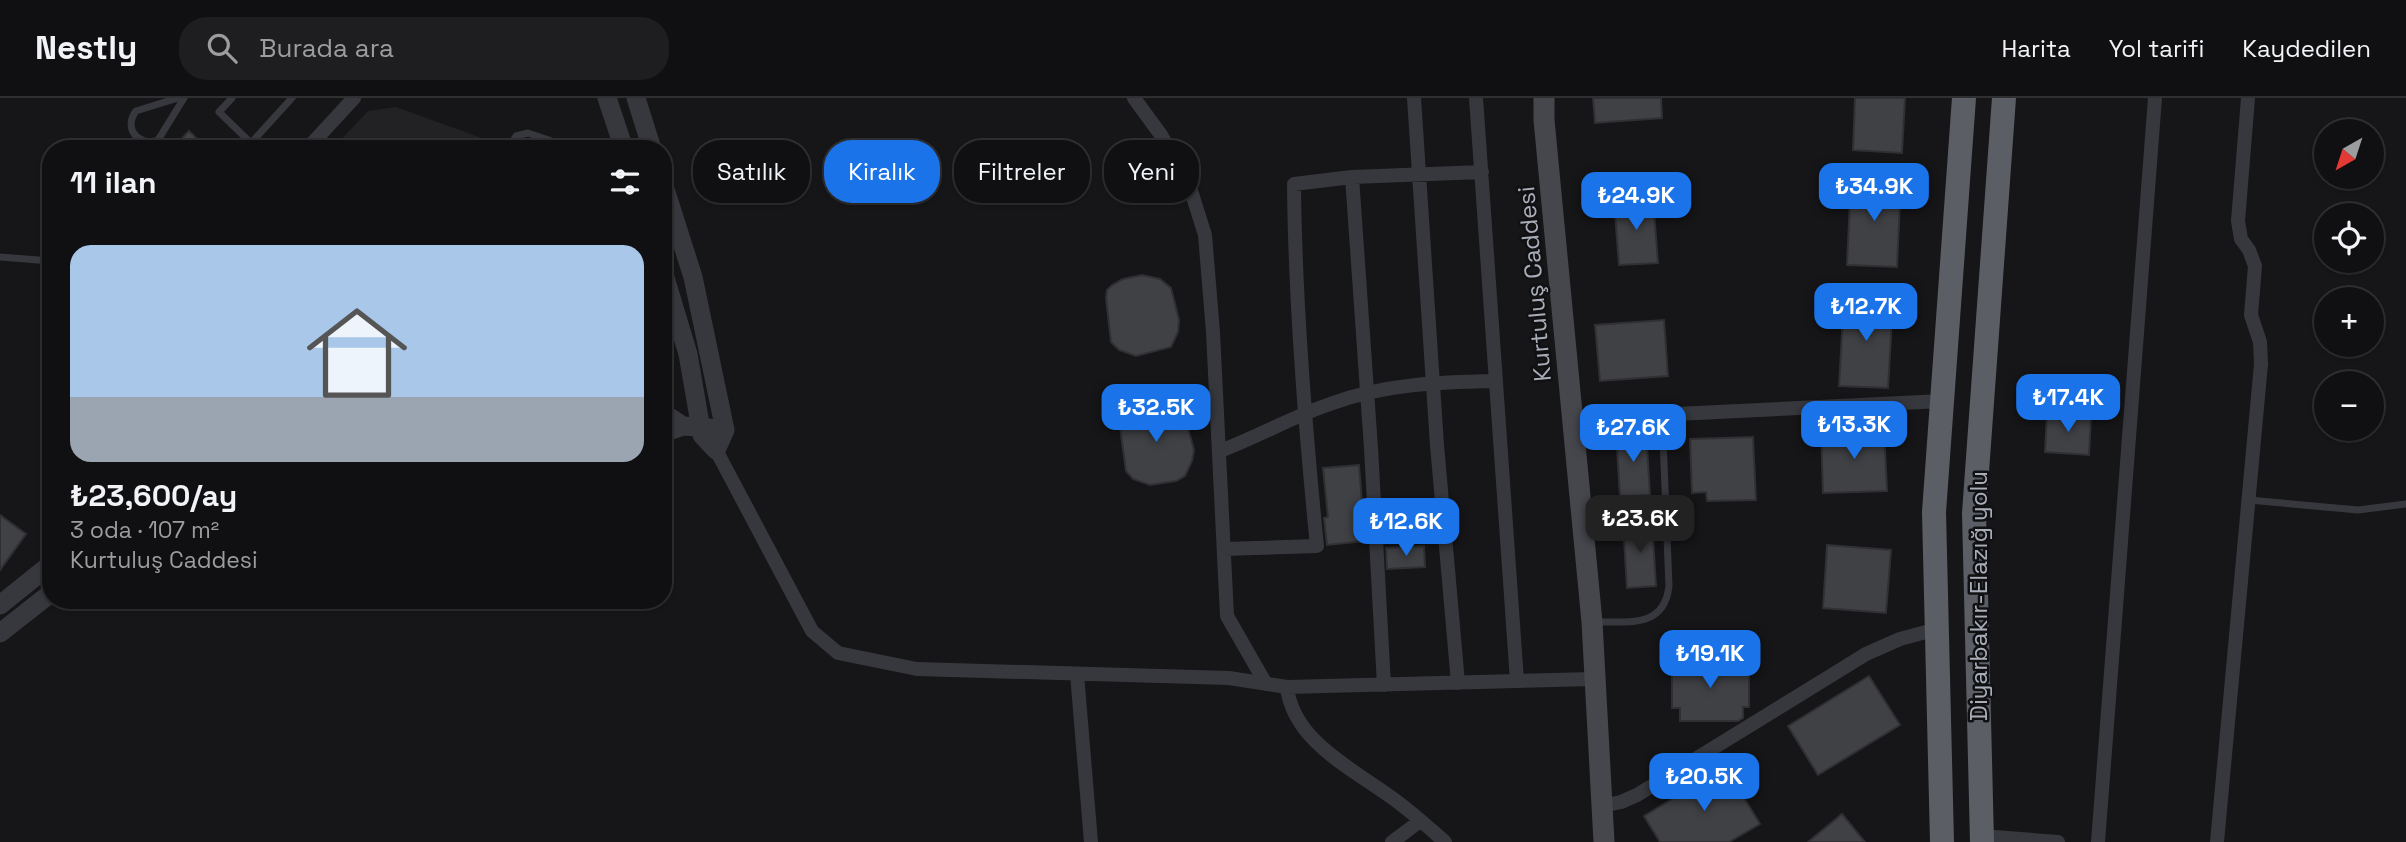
<!DOCTYPE html>
<html lang="tr">
<meta charset="utf-8">
<style>
body{margin:0;font-family:"Space Grotesk",sans-serif;background:#1e1e20;color:#f1f3f6;height:100vh;display:flex;flex-direction:column;font-size:26px;white-space:nowrap}
*{box-sizing:border-box;margin:0}
p{font-size:23px;color:#9c9d9f}
.icon{flex:none;width:38px;height:38px;fill:none;stroke:currentColor;stroke-width:2;stroke-linecap:round;stroke-linejoin:round}
.map{position:relative;flex:1;overflow:hidden}
.panel{position:absolute;left:42px;top:42px;width:630px;height:469px;display:flex;flex-direction:column;background:#101012;border-radius:28px;box-shadow:0 2px 5px #0004,0 0 0 2px #303032}
.panel>*{flex:none}
.banner{position:absolute;left:693px;top:42px;width:665px;height:63px;display:flex;gap:14px}
.needle{width:46px;rotate:219deg}
.controls{position:absolute;left:2314px;top:21px;display:grid;gap:14px}
.controls a{display:grid;place-items:center;width:70px;height:70px;border-radius:50%;background:#101012;box-shadow:0 2px 5px #0004,0 0 0 2px #303032;font-size:35px}
.price{position:absolute;translate:-50% -60px;padding:0 16px;border-radius:14px;background:#1a73e8;color:#fff;font-size:23px;line-height:46px;filter:drop-shadow(0 2px 4px #0008)}
.price::after{content:'';position:absolute;left:50%;top:42px;width:21px;height:16px;margin-left:-10px;background:inherit;clip-path:polygon(0 0,100% 0,50% 100%)}
.price.current{background:#222;color:#fff}
ul{padding:0;list-style:none}
li{display:grid;align-content:center;gap:14px;height:371px;padding:0 28px}
li+li{border-top:2px solid #303032}
li span{display:grid;place-items:center;height:217px;border-radius:21px;color:#555}
li>.icon{margin-inline-start:auto}
span .icon{width:126px;height:126px;fill:#fffc;stroke-width:1}
li b{font-size:30px}
h2{display:flex;justify-content:space-between;align-items:center;height:84px;padding:0 28px;font-size:30px}
.tag{padding:0 24px;border-radius:28px;background:#101012;box-shadow:0 2px 5px #0004,0 0 0 2px #303032;font-size:24px;line-height:63px}
.tag.current{background:#1a73e8;color:#fff}
header{display:flex;align-items:center;gap:42px;box-sizing:border-box;height:98px;padding:0 35px;background:#101012;border-bottom:2px solid #303032}
header strong{font-size:33px}
nav{display:flex;gap:38px;margin-inline-start:auto;font-size:24px}
.search{width:490px;height:63px;background:#1e1e20;display:flex;align-items:center;gap:18px;box-sizing:border-box;padding:0 24px;border-radius:28px;color:#9c9d9f;font-size:26px}
.map>svg:first-child{display:block}
.built{fill:#222225}
.building{fill:#404145;stroke:#303034;stroke-width:2}
.lines{fill:none;stroke-linecap:round;stroke-linejoin:round}
.service{stroke:#37383d;stroke-width:7}
.minor{stroke:#37383d;stroke-width:14}
.tertiary{stroke:#37383d;stroke-width:19}
.secondary{stroke:#45474d;stroke-width:21}
.trunk{stroke:#5b5e65;stroke-width:24}
.labels{text-anchor:middle;dominant-baseline:central;stroke-width:5;stroke-linejoin:round;paint-order:stroke}
.street-label{font-size:24px;fill:#a8adb8;stroke:#111113}
</style>
<header>
<strong>Nestly</strong>
<div class="search"><svg class="icon" aria-label="search" viewBox="0 0 24 24"><circle cx="10" cy="10" r="6"/><path d="M15 15l6 6"/></svg>Burada ara</div>
<nav><a>Harita</a><a>Yol tarifi</a><a>Kaydedilen</a></nav>
</header>
<div class="map">
<svg width="2406" height="744" viewBox="0 0 2406 744">
<rect width="100%" height="100%" fill="#161618"/>
<path class="built" d="M 396,9 L 512,51 L 332,51 L 368,13 Z"/>
<path class="building" d="M 1593,0 L 1661,0 L 1662,20 L 1595,25 Z
M 1855,0 L 1905,0 L 1902,55 L 1853,52 Z
M 189,33 L 207,51 L 172,51 Z
M 1851,80 L 1901,82 L 1897,169 L 1847,167 Z
M 1653,100 L 1658,165 L 1619,167 L 1614,103 Z
M 1142,177 L 1160,181 L 1171,190 L 1179,222 L 1178,234 L 1171,249 L 1136,258 L 1119,252 L 1111,244 L 1106,200 L 1107,192 L 1112,187 L 1123,181 Z
M 1844,200 L 1893,203 L 1888,290 L 1839,288 Z
M 1664,222 L 1668,278 L 1600,283 L 1595,227 Z
M 1156,306 L 1175,310 L 1185,319 L 1194,352 L 1192,363 L 1185,378 L 1176,383 L 1150,387 L 1133,381 L 1126,373 L 1120,329 L 1121,321 L 1127,316 L 1137,310 Z
M 2047,315 L 2091,318 L 2089,357 L 2045,354 Z
M 1884,330 L 1887,393 L 1823,395 L 1821,332 Z
M 1646,332 L 1650,397 L 1620,399 L 1616,334 Z
M 1753,339 L 1756,402 L 1707,403 L 1706,394 L 1692,395 L 1690,341 Z
M 1359,367 L 1365,443 L 1327,447 L 1324,420 L 1328,419 L 1323,370 Z
M 0,417 L 26,436 L 0,472 Z
M 1652,423 L 1656,488 L 1627,490 L 1623,425 Z
M 1827,447 L 1891,452 L 1886,515 L 1823,510 Z
M 1424,448 L 1425,469 L 1387,471 L 1386,450 Z
M 1678,562 L 1744,563 L 1744,577 L 1749,577 L 1749,609 L 1743,609 L 1743,620 L 1738,623 L 1680,623 L 1680,610 L 1672,610 L 1672,572 L 1678,572 Z
M 1869,578 L 1900,627 L 1818,677 L 1788,628 Z
M 1725,669 L 1760,726 L 1729,744 L 1660,744 L 1644,718 Z
M 1842,716 L 1865,744 L 1808,744 Z"/>
<g class="lines">
<path class="service" d="M 178,0 L 136,13 C 123,30 138,49 158,42 L 184,0
M 232,0 L 219,14 L 251,45 L 292,0
M 511,51 L 511,46 L 516,38 L 528,35 L 575,51
M 0,159 L 51,163
M 2249,402 L 2358,412 L 2406,406
M 1593,524 C 1626,523 1664,532 1669,488 L 1662,317"/>
<path class="minor" d="M 1134,0 L 1161,37 L 1188,83 L 1205,137 L 1213,234 L 1227,518 L 1266,586
M 1414,0 L 1437,347 L 1458,585
M 1476,0 L 1517,583
M 307,51 L 354,0
M 1352,79 L 1371,350 L 1384,587
M 1573,321 L 1942,303
M 716,352 L 812,533 L 838,555 L 917,571 L 1229,580 L 1287,589 L 1594,581
M 1220,353 C 1257,339 1292,319 1330,306 C 1383,286 1440,284 1496,283
M 1225,451 L 1317,448 C 1305,328 1295,207 1294,86 L 1352,79 L 1482,74
M 1077,576 L 1091,744
M 1287,589 C 1293,644 1355,672 1395,702 C 1413,715 1429,730 1445,744
M 1602,708 L 1621,704 L 1637,697 L 1866,556 L 1900,541 L 1937,531
M 1981,738 L 2058,744
M 1392,744 L 1420,723
M 2098,744 L 2155,0
M 2217,744 L 2261,266 L 2260,244 L 2251,217 L 2255,168 L 2249,152 L 2241,141 L 2238,123 L 2248,0"/>
<path class="tertiary" d="M 607,0 L 624,51
M 636,0 L 652,51
M 663,85 L 693,179 L 725,332 L 716,352 L 702,337 L 688,256 L 663,173
M 663,315 L 683,328
M 663,335 L 683,328 L 710,330
M 0,507 L 51,466
M 0,535 L 51,495"/>
<path class="secondary" d="M 1544,0 L 1544,22 L 1592,524 L 1604,744"/>
<path class="trunk" d="M 1942,744 L 1934,414 L 1964,0
M 1982,744 L 1974,415 L 2004,0"/>
</g>
<g class="labels">
<g class="street-label">
<text transform="translate(1534 186) rotate(-95)">Kurtuluş Caddesi</text>
<text transform="translate(1978 498) rotate(-90)">Diyarbakır-Elazığ yolu</text>
</g>
</g>
</svg>
<div class="controls">
<a><svg class="needle" viewBox="-14 -14 28 28"><path d="M0-13l5 13h-10z" fill="#e53935"/><path d="M0 13l5-13h-10z" fill="#9c9d9f"/></svg></a>
<a><svg class="icon" aria-label="locate" viewBox="0 0 24 24"><circle cx="12" cy="12" r="6"/><path d="M12 2v4M12 18v4M2 12h4M18 12h4"/></svg></a>
<a>+</a>
<a>−</a>
</div>
<b class="price" style="left:1874px;top:125px">₺34.9K</b>
<b class="price" style="left:1636px;top:134px">₺24.9K</b>
<b class="price" style="left:1866px;top:245px">₺12.7K</b>
<b class="price" style="left:2068px;top:336px">₺17.4K</b>
<b class="price" style="left:1156px;top:346px">₺32.5K</b>
<b class="price" style="left:1854px;top:363px">₺13.3K</b>
<b class="price" style="left:1633px;top:366px">₺27.6K</b>
<b class="price current" style="left:1640px;top:457px">₺23.6K</b>
<b class="price" style="left:1406px;top:460px">₺12.6K</b>
<b class="price" style="left:1710px;top:592px">₺19.1K</b>
<b class="price" style="left:1704px;top:715px">₺20.5K</b>
<div class="banner">
<a class="tag">Satılık</a>
<a class="tag current">Kiralık</a>
<a class="tag">Filtreler</a>
<a class="tag">Yeni</a>
</div>
<section class="panel">
<h2>11 ilan<svg class="icon" aria-label="filters" viewBox="0 0 24 24"><path d="M4 7h16M4 17h16"/><circle cx="9" cy="7" r="2"/><circle cx="15" cy="17" r="2"/></svg></h2>
<ul>
<li><span style="background:linear-gradient(#a9c7e8 70%,#9aa5b1 0)"><svg class="icon" aria-label="home" viewBox="0 0 24 24"><path d="M3 11l9-7 9 7M6 9v11h12V9"/></svg></span><div><b>₺23,600/ay</b><p>3 oda · 107 m²</p><p>Kurtuluş Caddesi</p></div></li>
</ul>
</section>
</div>
